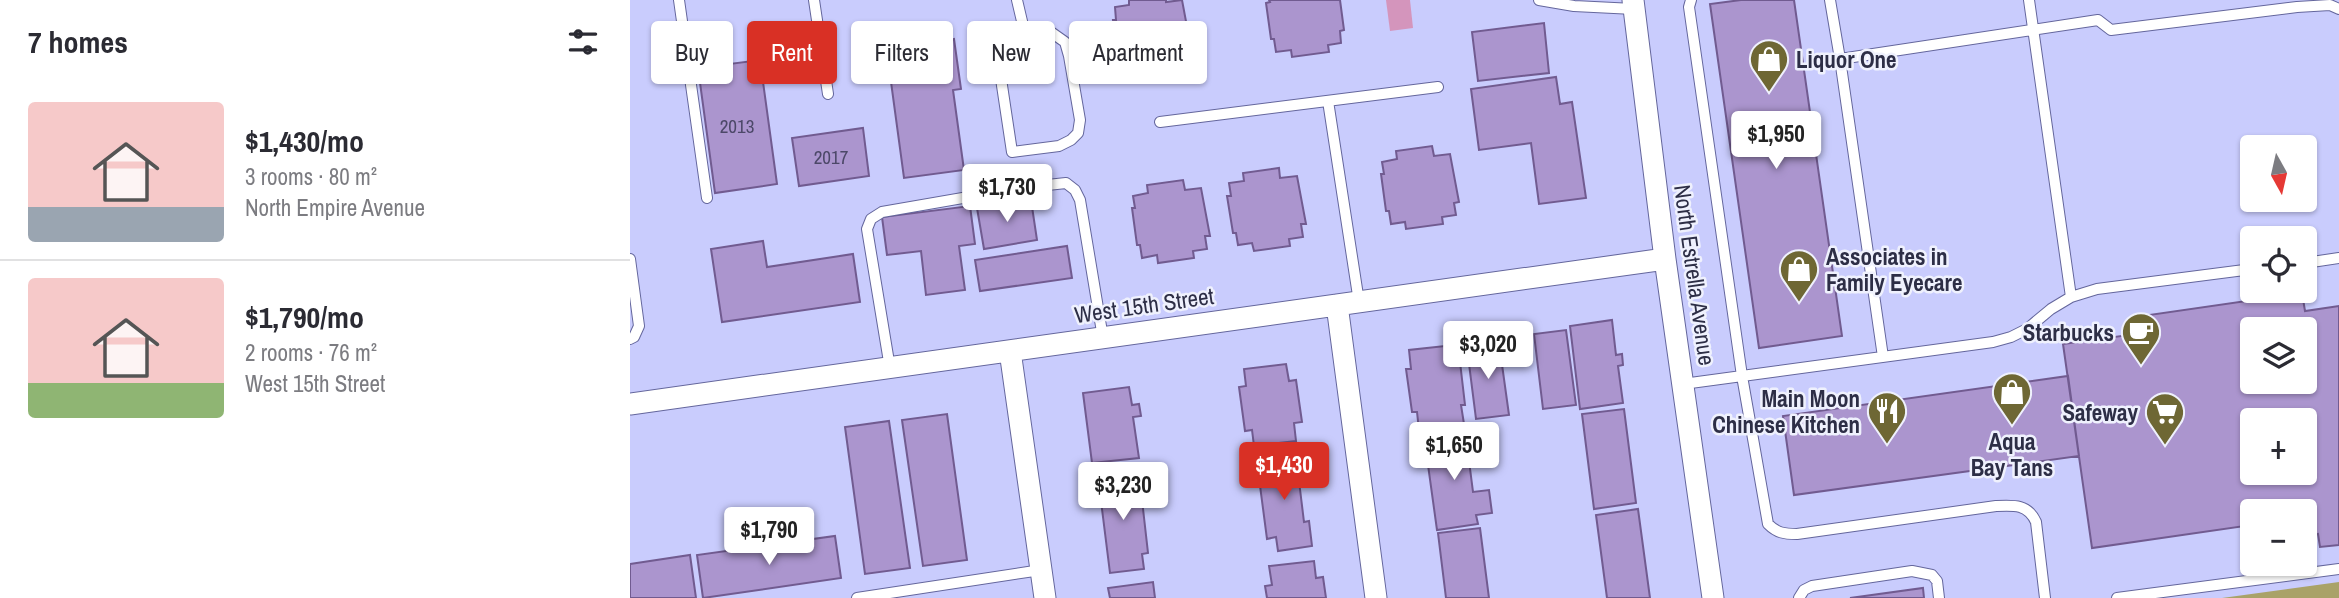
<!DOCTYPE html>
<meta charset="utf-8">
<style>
body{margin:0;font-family:"Archivo Narrow",sans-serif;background:#f7f7f7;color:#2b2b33;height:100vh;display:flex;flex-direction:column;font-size:26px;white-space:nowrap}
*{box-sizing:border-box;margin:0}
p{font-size:23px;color:#7c7c81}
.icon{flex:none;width:38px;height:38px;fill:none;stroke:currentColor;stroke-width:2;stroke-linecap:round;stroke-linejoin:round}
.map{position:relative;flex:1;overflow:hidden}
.details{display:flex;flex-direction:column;background:#fff;width:630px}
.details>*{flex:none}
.hud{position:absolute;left:21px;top:21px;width:665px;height:63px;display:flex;gap:14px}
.needle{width:46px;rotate:172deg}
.fabs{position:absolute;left:1610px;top:135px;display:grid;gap:14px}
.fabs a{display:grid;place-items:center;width:77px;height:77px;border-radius:7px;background:#fff;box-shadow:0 2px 5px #0004;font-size:35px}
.price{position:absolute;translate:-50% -60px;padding:0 16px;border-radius:7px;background:#fff;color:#222;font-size:23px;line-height:46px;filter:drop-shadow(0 2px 4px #0008)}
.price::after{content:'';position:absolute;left:50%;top:42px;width:21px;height:16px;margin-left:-10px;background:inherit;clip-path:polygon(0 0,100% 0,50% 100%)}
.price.on{background:#d93025;color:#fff}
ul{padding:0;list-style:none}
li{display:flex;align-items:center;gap:21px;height:175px;padding:0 28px}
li+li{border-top:2px solid #e1e1e2}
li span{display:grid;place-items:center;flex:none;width:196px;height:140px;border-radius:7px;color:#555}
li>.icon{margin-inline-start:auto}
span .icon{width:84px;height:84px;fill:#fffc;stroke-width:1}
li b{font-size:30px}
h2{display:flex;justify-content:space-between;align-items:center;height:84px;padding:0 28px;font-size:30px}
.chip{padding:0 24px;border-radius:7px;background:#fff;box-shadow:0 2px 5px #0004;font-size:24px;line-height:63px}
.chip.on{background:#d93025;color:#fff}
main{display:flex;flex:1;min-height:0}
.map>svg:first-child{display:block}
.green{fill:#a9a268}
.water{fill:#d495bc}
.building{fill:#ab95ce;stroke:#715b90;stroke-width:2;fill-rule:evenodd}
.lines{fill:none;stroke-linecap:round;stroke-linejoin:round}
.service-casing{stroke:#64669c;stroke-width:12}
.minor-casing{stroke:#64669c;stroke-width:23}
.service{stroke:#fff;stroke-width:10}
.minor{stroke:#fff;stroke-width:21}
.labels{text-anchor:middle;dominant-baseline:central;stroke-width:5;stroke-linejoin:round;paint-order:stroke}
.number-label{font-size:19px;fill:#4c4868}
.poi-label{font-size:23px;font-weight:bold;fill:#2d2e46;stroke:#eff1fd;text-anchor:end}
.street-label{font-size:23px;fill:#2d2e46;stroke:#eff1fd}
</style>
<main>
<section class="details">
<h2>7 homes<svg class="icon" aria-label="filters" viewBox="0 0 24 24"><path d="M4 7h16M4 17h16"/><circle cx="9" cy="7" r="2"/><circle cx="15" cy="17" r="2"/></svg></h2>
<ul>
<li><span style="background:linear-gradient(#f6c9c9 75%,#9aa5b1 0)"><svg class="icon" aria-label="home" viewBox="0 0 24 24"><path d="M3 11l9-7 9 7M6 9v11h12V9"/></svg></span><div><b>$1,430/mo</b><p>3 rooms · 80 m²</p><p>North Empire Avenue</p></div></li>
<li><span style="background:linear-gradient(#f6c9c9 75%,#8fb573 0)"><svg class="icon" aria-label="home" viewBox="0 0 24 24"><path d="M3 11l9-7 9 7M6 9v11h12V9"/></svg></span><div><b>$1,790/mo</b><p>2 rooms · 76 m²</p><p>West 15th Street</p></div></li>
</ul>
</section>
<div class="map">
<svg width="1709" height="598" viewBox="0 0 1709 598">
<rect width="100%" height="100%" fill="#c9ccfd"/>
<path class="green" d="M 1709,582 L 1709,598 L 1592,598 Z"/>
<path class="water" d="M 756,0 L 780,0 L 783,28 L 760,31 Z"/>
<path class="building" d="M 499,0 L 536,0 L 536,2 L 552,0 L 561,48 L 556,48 L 558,61 L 544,63 L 545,70 L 509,75 L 508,68 L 493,70 L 491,56 L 488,57 L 483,20 L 486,20 L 485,7 L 499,5 Z
M 639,0 L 710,0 L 714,30 L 710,31 L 711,43 L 698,45 L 699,52 L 662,57 L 661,50 L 646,52 L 644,39 L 641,39 L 636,3 L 640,2 Z
M 1111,0 L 1164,0 L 1212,336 L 1129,348 L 1080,4 Z
M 914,23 L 919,73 L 848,81 L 842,32 Z
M 315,36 L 316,41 L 324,39 L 331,89 L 323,90 L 334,170 L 274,178 L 256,45 Z
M 130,60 L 147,184 L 85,193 L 68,68 Z
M 926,77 L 930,104 L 942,102 L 956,198 L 909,204 L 901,143 L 849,150 L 841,89 Z
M 233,128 L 239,176 L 169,186 L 162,138 Z
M 802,146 L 804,156 L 820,154 L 829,202 L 824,203 L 826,215 L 812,217 L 813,224 L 776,229 L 775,222 L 761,224 L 759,211 L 756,211 L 751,174 L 754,174 L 752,162 L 767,159 L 766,151 Z
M 649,168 L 650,178 L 667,176 L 676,224 L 671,224 L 673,237 L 659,239 L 660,246 L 624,251 L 622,243 L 608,245 L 606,233 L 603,233 L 597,196 L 601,196 L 599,183 L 614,181 L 613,173 Z
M 553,180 L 555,190 L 571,188 L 580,236 L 575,236 L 577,249 L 563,251 L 564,258 L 528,263 L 527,255 L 512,258 L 510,245 L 507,245 L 502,208 L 505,208 L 503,196 L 518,193 L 517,185 Z
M 401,200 L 407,240 L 354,249 L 347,208 Z
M 340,206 L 345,244 L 329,246 L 335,290 L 296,295 L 291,251 L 257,255 L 252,217 Z
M 133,241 L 137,267 L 223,254 L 230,302 L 92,322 L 81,249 Z
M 437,246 L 442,278 L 350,291 L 345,260 Z
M 1672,293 L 1675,311 L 1709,306 L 1709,545 L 1690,547 L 1688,534 L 1675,536 L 1675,511 L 1622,511 L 1622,525 L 1462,548 L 1433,344 L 1521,332 L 1519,315 ZM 1622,329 L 1675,329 L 1675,382 L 1622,382 ZM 1622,420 L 1675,420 L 1675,472 L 1622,472 Z
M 982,320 L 986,355 L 992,354 L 993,365 L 988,366 L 993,403 L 950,409 L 940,326 Z
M 936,330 L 946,405 L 913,409 L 904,334 Z
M 869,343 L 879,415 L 846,419 L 837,348 Z
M 824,345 L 826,362 L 830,362 L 835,405 L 831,405 L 834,424 L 789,430 L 787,412 L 782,412 L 776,369 L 781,369 L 779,350 Z
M 656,364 L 659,381 L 666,380 L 672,422 L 664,423 L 666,441 L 624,446 L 622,430 L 615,431 L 609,387 L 616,386 L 614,369 Z
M 1438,376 L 1449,456 L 1164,495 L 1153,416 Z
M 499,387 L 502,405 L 509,404 L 511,416 L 503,417 L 509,458 L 462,463 L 453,393 Z
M 994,409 L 1006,503 L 964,509 L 952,414 Z
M 317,414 L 337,560 L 293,566 L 272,420 Z
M 259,421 L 280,568 L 235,574 L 215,427 Z
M 835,430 L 843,492 L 859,490 L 862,513 L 846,515 L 848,524 L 807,530 L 794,436 Z
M 669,451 L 672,480 L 669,481 L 674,522 L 679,521 L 682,546 L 648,551 L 646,537 L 637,539 L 629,478 L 637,477 L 635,455 Z
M 500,473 L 500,475 L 509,474 L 511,484 L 502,485 L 503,492 L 511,491 L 518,553 L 512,554 L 514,569 L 480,573 L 468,477 Z
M 1008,509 L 1020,598 L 977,598 L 966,515 Z
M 850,528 L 859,598 L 816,598 L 808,533 Z
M 205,536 L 211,578 L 73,598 L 67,555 Z
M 60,555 L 66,598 L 0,598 L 0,564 Z
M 684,561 L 686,578 L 693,577 L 696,598 L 637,598 L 635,586 L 642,585 L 639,566 Z
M 523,582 L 525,598 L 480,598 L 478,588 Z
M 1293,588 L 1294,598 L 1220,598 Z"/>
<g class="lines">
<g class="service-casing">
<path id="service" d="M 49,0 L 77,198
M 184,0 L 198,94
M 387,0 L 395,34
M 909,0 L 944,6 L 1004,9
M 1061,0 L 1059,7 L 1112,376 L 1138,524 C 1147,533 1154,534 1167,534 L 1366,506 C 1384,505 1398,504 1406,522 L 1415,598
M 1200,0 L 1210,59 L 1253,357
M 1399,0 L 1441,297
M 418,30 L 435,42 L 439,56 L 450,120 L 448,133 L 441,140 L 429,146 L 382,152 L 365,39 Z
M 1210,59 L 1468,20 L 1481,30 L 1667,7 L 1700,5 L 1709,9
M 698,101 L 729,302
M 530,122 L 808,87
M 0,259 L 9,326 L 4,337 L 0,339
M 1675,263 L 1709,258
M 260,368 L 237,229 L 241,219 L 252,212 L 390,188 L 436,183 L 445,190 L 450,200 L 473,338
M 1053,384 L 1363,342 L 1381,337 L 1397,329 L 1421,309 L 1441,297 L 1467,289 L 1622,269
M 227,598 L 411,570
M 1169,598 L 1174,590 L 1182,586 L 1282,571 L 1302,575 L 1307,581 L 1309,598
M 1487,598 L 1709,569"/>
</g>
<g class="minor-casing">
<path id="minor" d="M 1003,0 L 1035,259 L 1083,598
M 707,305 L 746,598
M 380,351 L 415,598
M 0,404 L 1035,259"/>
</g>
<use href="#service" class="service"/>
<use href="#minor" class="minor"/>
</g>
<defs>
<g id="shop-pin" transform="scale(2.0125)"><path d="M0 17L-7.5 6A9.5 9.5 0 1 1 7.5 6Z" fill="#6e6734" stroke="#eff1fd"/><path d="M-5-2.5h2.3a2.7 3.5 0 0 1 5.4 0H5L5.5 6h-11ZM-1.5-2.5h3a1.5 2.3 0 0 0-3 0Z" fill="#fff"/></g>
<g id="cafe-pin" transform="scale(2.0125)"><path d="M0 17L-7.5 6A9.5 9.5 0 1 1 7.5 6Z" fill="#6e6734" stroke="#eff1fd"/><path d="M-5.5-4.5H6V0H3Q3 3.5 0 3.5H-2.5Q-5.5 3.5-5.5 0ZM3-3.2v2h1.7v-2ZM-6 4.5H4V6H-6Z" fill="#fff"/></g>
<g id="restaurant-pin" transform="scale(2.0125)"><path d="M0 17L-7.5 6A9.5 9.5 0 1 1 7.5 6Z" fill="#6e6734" stroke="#eff1fd"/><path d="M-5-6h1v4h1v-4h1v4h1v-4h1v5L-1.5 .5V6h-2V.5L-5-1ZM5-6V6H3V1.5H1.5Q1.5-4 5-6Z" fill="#fff"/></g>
<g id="supermarket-pin" transform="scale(2.0125)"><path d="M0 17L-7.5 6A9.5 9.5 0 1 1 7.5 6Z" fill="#6e6734" stroke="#eff1fd"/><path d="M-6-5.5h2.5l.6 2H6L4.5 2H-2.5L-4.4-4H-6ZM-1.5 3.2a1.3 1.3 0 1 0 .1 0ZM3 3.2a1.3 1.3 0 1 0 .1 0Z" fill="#fff"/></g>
</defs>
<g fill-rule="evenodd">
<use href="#shop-pin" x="1139" y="59"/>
<use href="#shop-pin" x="1169" y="269"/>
<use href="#cafe-pin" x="1511" y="332"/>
<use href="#shop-pin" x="1382" y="392"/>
<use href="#restaurant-pin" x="1257" y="411"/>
<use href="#supermarket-pin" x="1535" y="412"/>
</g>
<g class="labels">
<g class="number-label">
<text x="107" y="126">2013</text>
<text x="201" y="157">2017</text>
</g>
<g class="poi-label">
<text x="1166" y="59" text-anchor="start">Liquor One</text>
<text x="1196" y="256" text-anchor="start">Associates in<tspan x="1196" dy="26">Family Eyecare</tspan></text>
<text x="1484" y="332">Starbucks</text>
<text x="1230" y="398">Main Moon<tspan x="1230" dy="26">Chinese Kitchen</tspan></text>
<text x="1508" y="412">Safeway</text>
<text x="1382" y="441" text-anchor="middle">Aqua<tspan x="1382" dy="26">Bay Tans</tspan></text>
</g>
<g class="street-label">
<text transform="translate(1065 275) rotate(82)">North Estrella Avenue</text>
<text transform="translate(514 305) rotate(-8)">West 15th Street</text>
</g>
</g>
</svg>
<div class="fabs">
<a><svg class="needle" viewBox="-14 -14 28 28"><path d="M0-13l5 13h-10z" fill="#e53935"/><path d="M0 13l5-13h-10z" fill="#7c7c81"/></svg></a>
<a><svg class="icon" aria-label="locate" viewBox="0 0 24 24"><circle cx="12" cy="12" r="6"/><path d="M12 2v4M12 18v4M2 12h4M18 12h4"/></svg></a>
<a><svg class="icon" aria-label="layers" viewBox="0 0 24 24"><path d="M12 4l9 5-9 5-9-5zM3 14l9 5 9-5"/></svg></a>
<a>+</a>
<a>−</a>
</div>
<b class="price" style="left:1146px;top:171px">$1,950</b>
<b class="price" style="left:377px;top:224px">$1,730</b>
<b class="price" style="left:858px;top:381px">$3,020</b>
<b class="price" style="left:824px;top:482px">$1,650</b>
<b class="price on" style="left:654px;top:502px">$1,430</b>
<b class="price" style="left:493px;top:522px">$3,230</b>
<b class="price" style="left:139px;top:567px">$1,790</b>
<div class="hud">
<a class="chip">Buy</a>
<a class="chip on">Rent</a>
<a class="chip">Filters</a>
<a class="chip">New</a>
<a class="chip">Apartment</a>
</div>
</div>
</main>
